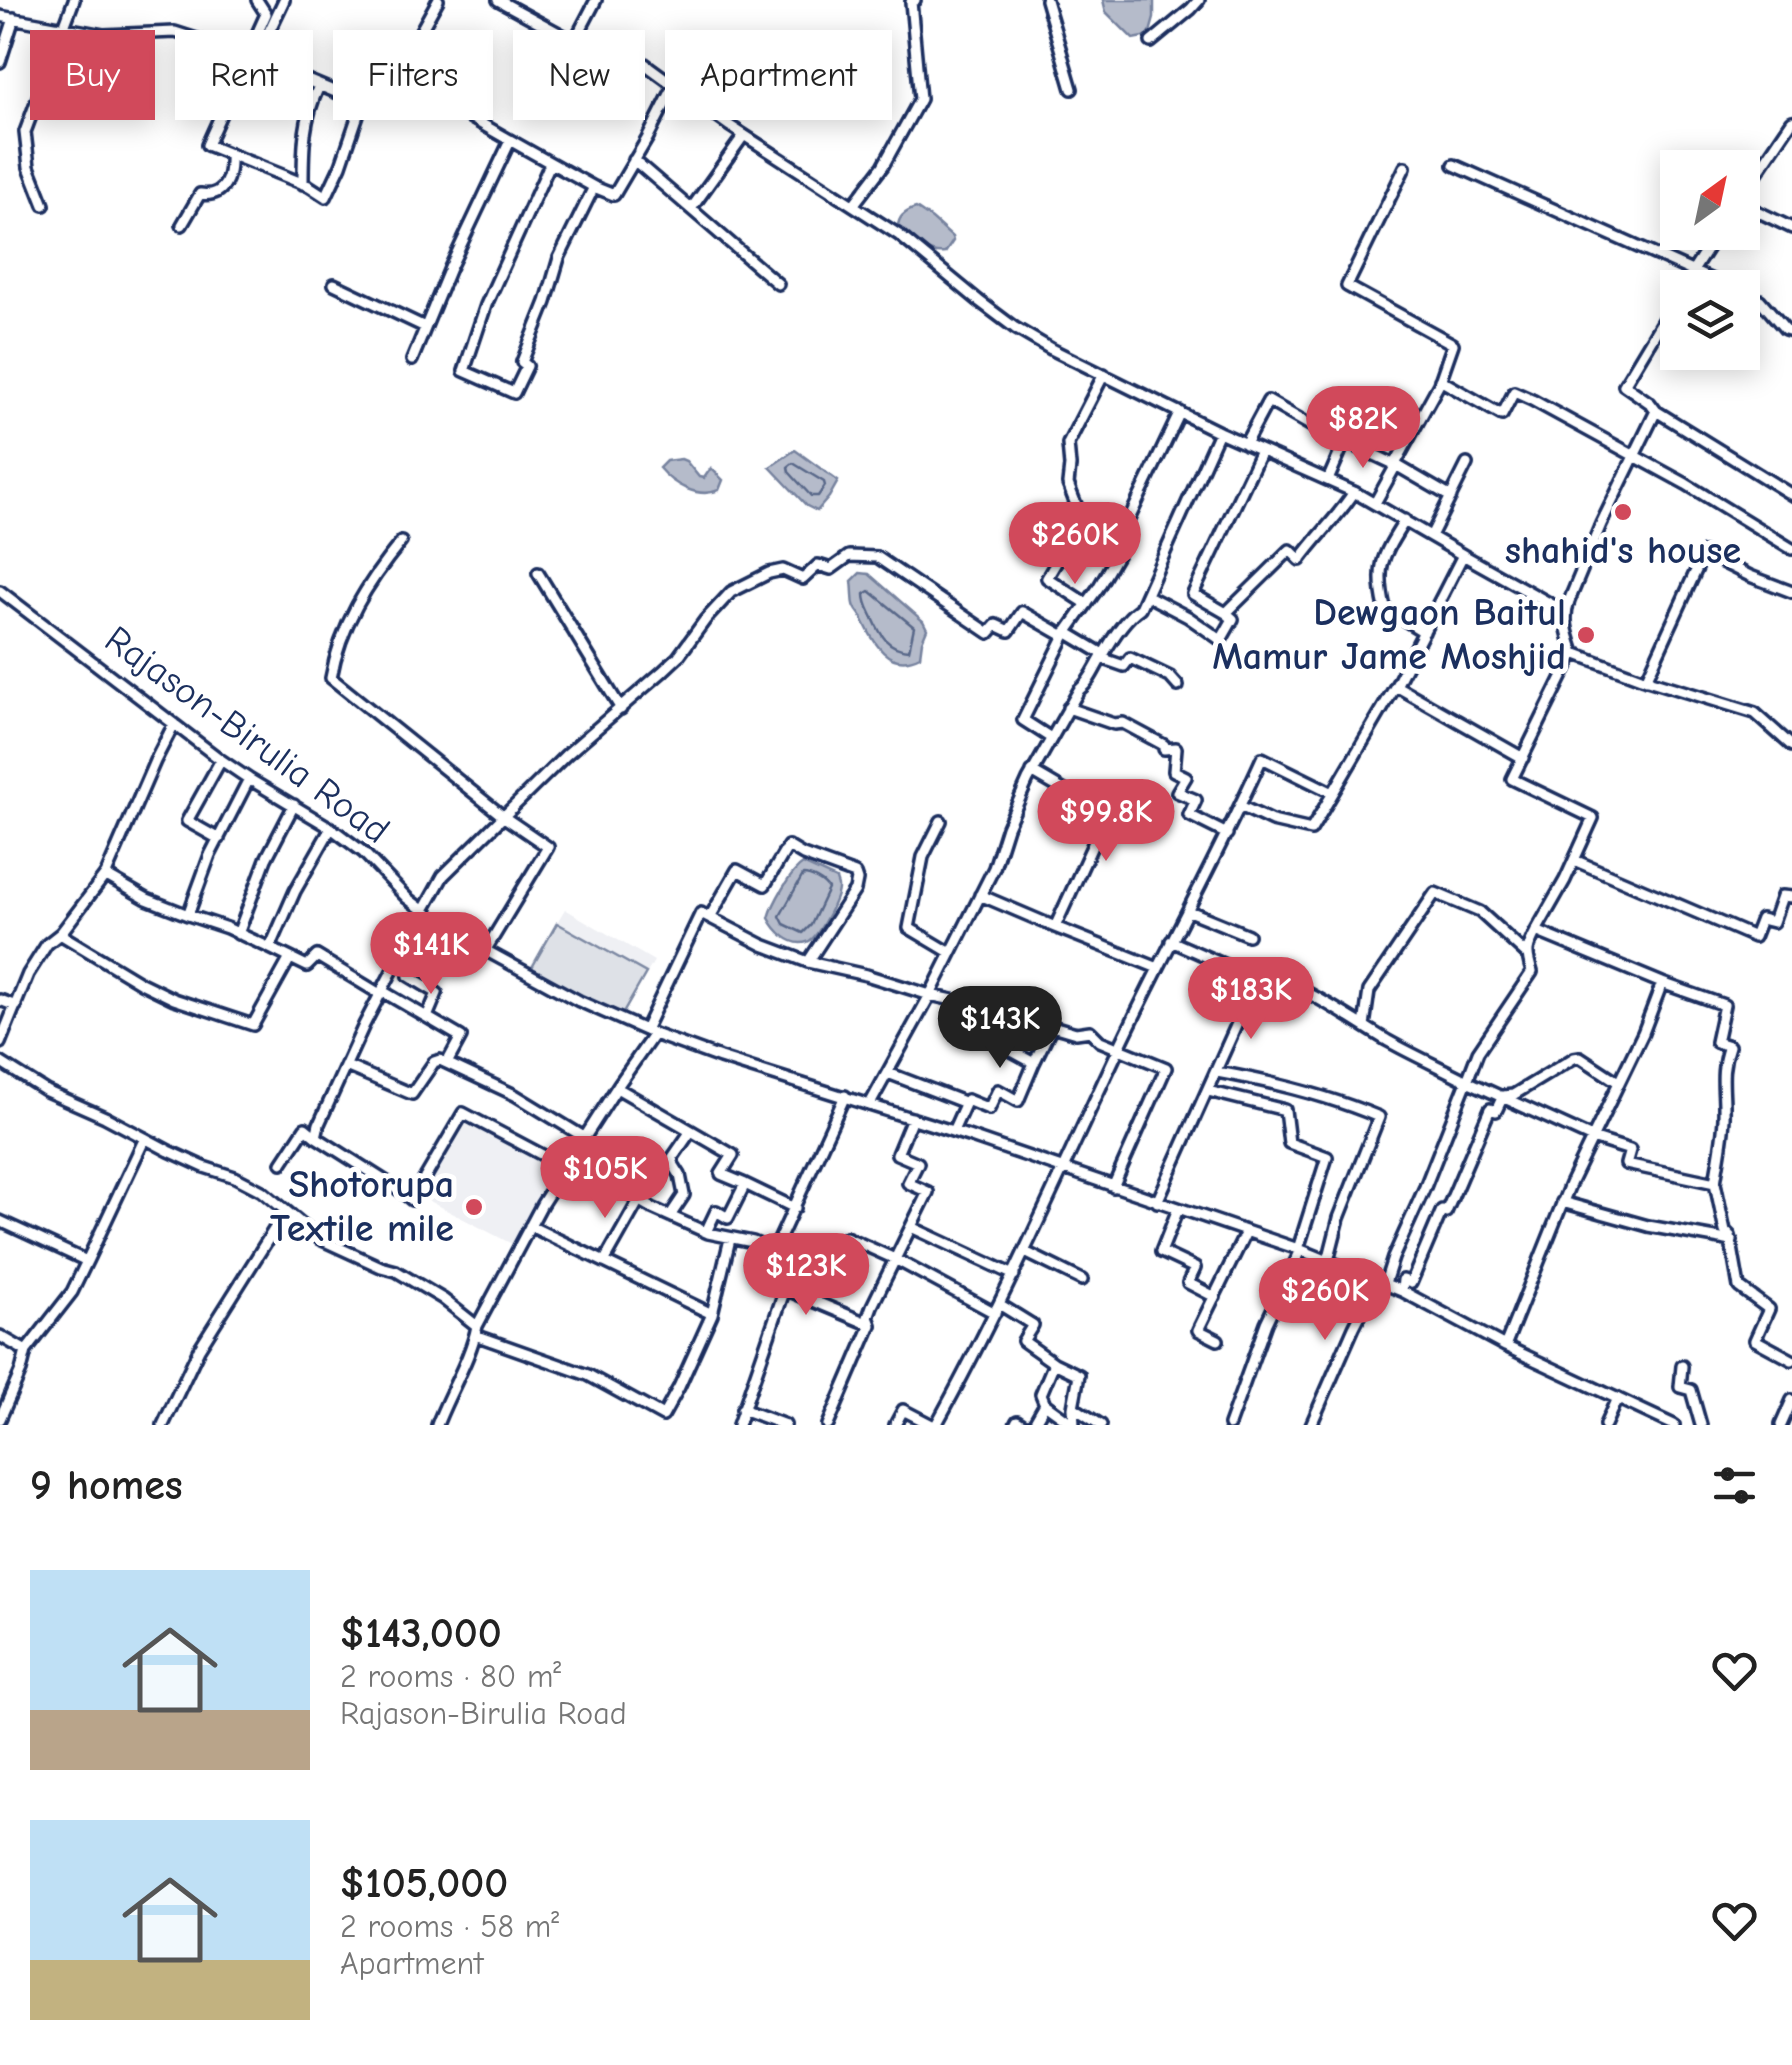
<!DOCTYPE html>
<meta charset="utf-8">
<style>
body{margin:0;font-family:"Comic Neue",sans-serif;background:#f2f2f2;color:#222;height:100vh;display:flex;flex-direction:column;font-size:38px;white-space:nowrap}
*{box-sizing:border-box;margin:0}
p{font-size:32px;color:#767676}
.icon{flex:none;width:55px;height:55px;fill:none;stroke:currentColor;stroke-width:2;stroke-linecap:round;stroke-linejoin:round}
.map{position:relative;height:1425px;overflow:hidden}
.details{display:flex;flex-direction:column;background:#fff;flex:1}
.details>*{flex:none}
.top-card{position:absolute;left:30px;top:30px;width:1000px;height:90px;display:flex;gap:20px}
.needle{width:65px;rotate:33deg}
.controls{position:absolute;left:1660px;top:150px;display:grid;gap:20px}
.controls a{display:grid;place-items:center;width:100px;height:100px;border-radius:0px;background:#fff;box-shadow:0 5px 25px #0003;font-size:50px}
.price{position:absolute;translate:-50% -85px;padding:0 22px;border-radius:35px;background:#d1495b;color:#fff;font-size:32px;line-height:65px;filter:drop-shadow(0 2px 5px #0008)}
.price::after{content:'';position:absolute;left:50%;top:60px;width:30px;height:22px;margin-left:-15px;background:inherit;clip-path:polygon(0 0,100% 0,50% 100%)}
.price.selected{background:#222;color:#fff}
ul{padding:0;list-style:none}
li{display:flex;align-items:center;gap:30px;height:250px;padding:0 30px}
li span{display:grid;place-items:center;flex:none;width:280px;height:200px;border-radius:0px;color:#555}
li>.icon{margin-inline-start:auto}
span .icon{width:120px;height:120px;fill:#fffc;stroke-width:1}
li b{font-size:42px}
h2{display:flex;justify-content:space-between;align-items:center;height:120px;padding:0 30px;font-size:42px}
.chip{padding:0 35px;border-radius:0px;background:#fff;box-shadow:0 5px 25px #0003;font-size:35px;line-height:90px}
.chip.selected{background:#d1495b;color:#fff}
.map>svg:first-child{display:block}
.built{fill:#eff0f4}
.green{fill:#dee1e7;stroke:#7c88a2;stroke-width:2.5}
.water{fill:#b5bbca;stroke:#77839f;stroke-width:2.5}
.lines{fill:none;stroke-linecap:round;stroke-linejoin:round}
.shore{stroke:#596789;stroke-width:2.5}
.minor-casing{stroke:#1b2f5e;stroke-width:16}
.minor{stroke:#fff;stroke-width:9}
.poi-dot{fill:#d1495b;stroke:#fff;stroke-width:4}
.labels{text-anchor:middle;dominant-baseline:central;stroke-width:10;stroke-linejoin:round;paint-order:stroke}
.poi-label{font-size:38px;font-weight:bold;fill:#1b2f5e;stroke:#fff;text-anchor:end}
.street-label{font-size:38px;fill:#1b2f5e;stroke:#fff}
</style>
<div class="map">
<svg width="1792" height="1425" viewBox="0 0 1792 1425">
<rect width="100%" height="100%" fill="#fff"/>
<filter id="ink" filterUnits="userSpaceOnUse"><feTurbulence type="fractalNoise" baseFrequency=".01" numOctaves="2"/><feDisplacementMap in="SourceGraphic" scale="20" xChannelSelector="R" yChannelSelector="G"/><feConvolveMatrix kernelMatrix="1 2 1 2 8 2 1 2 1" color-interpolation-filters="sRGB"/></filter>
<g filter="url(#ink)">
<path class="built" d="M 565,909 L 654,961 L 618,1024 L 525,975 Z
M 463,1117 L 561,1170 L 516,1246 L 419,1196 Z"/>
<path class="green" d="M 557,923 L 646,973 L 618,1022 L 530,971 Z"/>
<path class="water" d="M 1103,0 L 1154,0 L 1154,18 L 1149,36 L 1133,39 L 1106,12 Z
M 916,208 L 932,219 L 952,237 L 953,241 L 945,253 C 926,256 911,239 898,227 C 898,217 906,211 916,208 Z
M 795,450 L 838,481 L 829,497 L 817,511 L 807,506 L 770,467 Z
M 681,459 L 686,461 L 699,477 L 704,478 L 711,468 L 723,480 L 719,490 C 698,499 673,485 659,468 L 666,461 Z
M 860,573 L 869,574 L 923,621 L 927,629 L 922,641 L 920,656 C 888,672 874,643 862,618 C 860,613 855,610 854,604 C 853,602 853,586 852,581 Z
M 803,864 L 836,879 C 836,882 838,884 838,887 C 839,897 818,939 807,942 C 790,947 775,930 769,918 C 773,903 791,871 803,864 Z"/>
<g class="lines">
<path class="shore" d="M 793,463 L 824,482 L 825,486 L 818,496 L 811,496 L 789,472 L 788,467 Z
M 870,591 L 914,627 L 909,650 C 888,649 881,636 873,618 C 869,609 865,604 865,594 Z
M 803,875 C 811,875 824,882 828,889 L 811,925 L 803,933 L 784,924 L 780,916 Z"/>
<g class="minor-casing">
<path id="minor" d="M 257,0 L 266,14 L 207,145 L 309,186 L 326,197 L 341,165 L 362,103
M 498,0 L 612,62 L 623,48 L 730,126 L 899,235 L 979,301 L 1015,328 L 1051,349 L 1219,432 L 1354,492 L 1463,555
M 1046,0 L 1072,89
M 0,16 L 104,35 L 175,32 L 247,55 L 362,103 L 402,65 L 438,0
M 574,42 L 596,0
M 1151,42 L 1191,9 L 1199,0
M 256,59 L 284,0
M 0,62 L 14,18
M 396,72 C 460,113 527,150 594,187 L 559,258 L 546,302 L 522,362 L 527,366 L 514,393 L 464,371 L 486,305 L 550,164
M 634,160 L 691,209 L 744,135
M 1454,165 L 1730,288
M 303,184 C 303,147 303,120 319,86
M 594,187 L 614,195 L 647,139 L 674,86
M 1742,195 L 1792,121
M 854,204 L 883,166 L 920,99 L 911,2 L 915,0
M 1742,204 L 1792,228
M 44,205 L 29,167 L 25,132 L 74,0
M 691,209 L 778,284
M 182,225 L 200,194 C 226,198 231,176 230,155
M 334,284 L 425,327
M 1682,288 L 1718,232
M 1742,293 L 1760,300 L 1785,329 L 1792,331
M 1678,295 L 1624,385 L 1650,403 L 1656,411 L 1601,524 L 1569,601 C 1562,619 1568,635 1574,653 L 1641,678 L 1755,713 L 1792,746
M 412,360 L 450,268 L 510,141
M 1104,374 L 1068,444 L 1070,466 L 1068,484 L 1085,528 L 1097,547 L 1115,558
M 1440,380 L 1502,415 L 1514,392 L 1532,400 L 1686,484 L 1792,549
M 1656,411 L 1792,495
M 1345,441 L 1396,465 L 1375,503
M 1245,444 L 1268,401 L 1317,429 L 1345,441 L 1328,480
M 1261,451 L 1193,594 L 1226,613 L 1290,550 L 1300,560 C 1317,536 1339,516 1354,492
M 1395,464 L 1439,384 L 1453,344 L 1347,286 L 1405,167
M 1396,465 L 1451,497
M 1082,519 L 1047,578 L 1087,604
M 1405,520 C 1383,556 1375,565 1385,608 L 1424,632
M 1431,536 L 1467,464
M 401,542 C 368,582 340,626 331,678 L 504,817 L 548,847 L 485,951
M 538,573 L 621,709
M 0,591 L 221,760 L 249,779 L 331,828 L 363,852 L 407,898 L 450,931 L 579,1001 L 654,1034 L 720,1058 L 968,1136 L 1301,1250 L 1402,1291 L 1505,1346 L 1674,1425
M 1146,595 L 1188,617 L 1221,640 L 1233,619 L 1226,613
M 1066,632 L 1103,654
M 1101,658 L 1124,666 L 1130,658 L 1170,677 L 1178,686
M 1646,680 L 1704,553 L 1750,576 L 1792,592
M 1396,686 L 1523,758
M 1068,708 L 1114,724 L 1123,723 L 1164,745 L 1164,749 L 1176,748 L 1174,771 L 1186,777 L 1177,792 L 1196,800 L 1189,815 L 1227,834
M 1051,738 L 1023,720 L 1066,633 L 1098,588 L 1124,543 L 1120,538 L 1180,412
M 1032,772 L 1092,807 L 1097,831 L 1093,844 L 1055,927 L 1158,968
M 1240,806 L 1272,821 L 1311,830 L 1333,793
M 941,821 L 923,857 L 909,928 L 951,953
M 331,828 L 295,891 L 270,948 L 307,966 L 317,956 L 380,994
M 219,839 L 187,821 L 221,760
M 1574,860 L 1754,937 L 1761,919 L 1773,922 L 1782,896 L 1792,897
M 105,875 L 147,899 L 188,915 L 210,855 L 249,779
M 980,895 L 1055,927
M 1189,911 L 1248,935
M 188,915 L 227,928 L 270,948
M 710,917 L 737,870 L 765,885 L 788,846 L 803,855 L 855,874 L 857,880 L 855,890 L 808,962
M 60,934 L 141,983 L 174,999 L 253,1025 L 290,958
M 238,934 L 266,859 L 294,805
M 404,947 L 419,957 L 409,976 L 437,993 L 427,1017
M 1257,979 C 1285,970 1362,1027 1390,1042 C 1415,1056 1442,1068 1467,1081 L 1478,1052 L 1532,972 C 1526,952 1526,950 1536,931
M 1662,983 L 1724,1005 L 1716,1042 L 1729,1046 C 1719,1073 1725,1090 1724,1118 C 1723,1140 1718,1162 1715,1183
M 382,991 L 461,1037 L 447,1063
M 0,1000 L 16,1006
M 1364,1026 L 1369,991 L 1435,893 L 1480,912 L 1526,954
M 645,1030 L 701,913 L 763,945 L 808,962 L 866,975 L 930,995 L 998,1010 L 1076,1033 L 1090,1031 L 1100,1041 L 1166,1068 L 1113,1187
M 0,1043 L 28,974 L 47,944 L 61,933 L 106,874 L 155,761 L 174,724
M 0,1062 L 46,1091 L 105,1117 L 169,1151 L 204,1167 L 235,1177 L 262,1191 L 320,1239 L 381,1267 L 396,1271 L 443,1299 L 477,1326 C 471,1358 449,1393 437,1425
M 1034,1063 L 1052,1026
M 346,1066 L 412,1094 L 434,1062 L 440,1060 L 515,1095 L 584,1137
M 1217,1072 C 1273,1082 1327,1095 1379,1117 L 1339,1218 L 1328,1261
M 888,1073 L 966,1103
M 617,1088 L 733,1155 L 721,1174 L 745,1184 L 728,1218 L 716,1211 L 706,1232
M 1208,1091 L 1285,1110 L 1289,1143 L 1327,1157 L 1298,1249
M 870,1104 L 930,995 L 994,868 L 1007,827 L 1028,780 L 1079,690 C 1091,681 1095,667 1103,655 C 1112,639 1124,619 1140,608 L 1219,432
M 953,1131 L 967,1100 L 989,1109 L 998,1090 L 1018,1101 L 1034,1063 L 999,1044 L 998,1032 L 1006,1012
M 570,1160 L 652,1208 L 708,1233 L 753,1242 L 774,1251 L 845,1096
M 282,1163 L 305,1128 L 316,1137
M 565,1167 L 463,1113 L 412,1200 L 401,1191 L 316,1137 L 319,1124 L 364,1025 L 424,910 L 443,876 L 566,755 L 662,672 L 678,657 L 705,620 L 731,592 L 769,573 L 783,570 L 803,579 L 818,565 L 831,569 L 849,556 L 877,557 L 989,633 L 996,625 L 1009,631 L 1022,612 L 1064,636
M 745,1184 L 795,1208
M 1157,1202 L 1257,979 L 1171,941
M 1562,1202 L 1648,1226 L 1732,1241
M 1178,1209 L 1161,1252 L 1195,1268 L 1188,1283 L 1215,1297
M 670,1216 L 684,1195 L 680,1175 L 673,1164 L 673,1157 L 691,1131
M 0,1221 L 87,1261 L 72,1292 L 26,1351 L 21,1371 L 0,1419
M 911,1227 L 1014,1275
M 1025,1252 L 1082,1280
M 87,1261 L 145,1138
M 604,1262 L 639,1200
M 1385,1283 L 1393,1258 L 1425,1187 L 1467,1081 L 1592,1138 L 1630,1150 L 1626,1164 L 1715,1183 L 1725,1231 L 1730,1236 L 1739,1287 L 1769,1309 L 1755,1340 L 1792,1360
M 1402,1291 L 1403,1280 L 1411,1283 L 1442,1210 L 1446,1212 L 1490,1109 L 1496,1111 L 1503,1096 L 1513,1095 L 1574,1058 L 1580,1057 L 1618,1082
M 815,1301 L 846,1237 L 895,1259 L 995,1313
M 999,1304 L 1033,1325 L 1023,1341 L 1054,1363
M 712,1314 L 730,1239
M 871,1325 L 868,1317 L 872,1306 L 928,1192 L 908,1183 L 918,1163 L 897,1154 L 912,1118
M 477,1326 L 542,1204 L 619,1084 L 654,1034
M 475,1335 L 588,1375 L 663,1416 L 679,1387 L 712,1314 L 530,1226
M 0,1336 L 26,1351
M 1218,1340 L 1198,1330 L 1246,1232
M 1505,1346 L 1570,1184 L 1643,1033 L 1662,983 L 1536,931 L 1565,880 L 1593,818 L 1512,779 L 1574,653
M 1054,1363 L 1079,1375 L 1073,1407 L 1074,1425 L 1045,1404 L 1041,1394 Z
M 1682,1366 L 1680,1387 L 1691,1390 L 1701,1425
M 1073,1407 L 1101,1425
M 742,1409 L 785,1425
M 163,1425 L 199,1349 L 285,1212
M 738,1425 L 785,1289 L 871,1325 L 828,1425
M 895,1425 L 903,1410 L 932,1425
M 936,1425 C 1004,1302 1060,1173 1120,1046 C 1166,949 1218,856 1262,758 L 1333,793 L 1398,682 L 1463,555 L 1565,612
M 1015,1425 L 1017,1421 L 1023,1425
M 1033,1425 L 1045,1404
M 1229,1425 L 1266,1323 L 1301,1250
M 1311,1425 L 1354,1327 L 1378,1280
M 1605,1425 L 1617,1398
M 1781,1425 L 1792,1400"/>
</g>
<use href="#minor" class="minor"/>
</g>
</g>
<g class="poi-dot">
<circle cx="1623" cy="512" r="10"/>
<circle cx="1586" cy="635" r="10"/>
<circle cx="474" cy="1207" r="10"/>
</g>
<g class="labels">
<g class="poi-label">
<text x="1623" y="551" text-anchor="middle">shahid's house</text>
<text x="1566" y="613">Dewgaon Baitul<tspan x="1566" dy="44">Mamur Jame Moshjid</tspan></text>
<text x="454" y="1185">Shotorupa<tspan x="454" dy="44">Textile mile</tspan></text>
</g>
<g class="street-label">
<text transform="translate(247 735) rotate(36)">Rajason-Birulia Road</text>
</g>
</g>
</svg>
<div class="controls">
<a><svg class="needle" viewBox="-14 -14 28 28"><path d="M0-13l5 13h-10z" fill="#e53935"/><path d="M0 13l5-13h-10z" fill="#767676"/></svg></a>
<a><svg class="icon" aria-label="layers" viewBox="0 0 24 24"><path d="M12 4l9 5-9 5-9-5zM3 14l9 5 9-5"/></svg></a>
</div>
<b class="price" style="left:1363px;top:471px">$82K</b>
<b class="price" style="left:1075px;top:587px">$260K</b>
<b class="price" style="left:1106px;top:864px">$99.8K</b>
<b class="price" style="left:431px;top:997px">$141K</b>
<b class="price" style="left:1251px;top:1042px">$183K</b>
<b class="price selected" style="left:1000px;top:1071px">$143K</b>
<b class="price" style="left:605px;top:1221px">$105K</b>
<b class="price" style="left:806px;top:1318px">$123K</b>
<b class="price" style="left:1325px;top:1343px">$260K</b>
<div class="top-card">
<a class="chip selected">Buy</a>
<a class="chip">Rent</a>
<a class="chip">Filters</a>
<a class="chip">New</a>
<a class="chip">Apartment</a>
</div>
</div>
<section class="details">
<h2>9 homes<svg class="icon" aria-label="filters" viewBox="0 0 24 24"><path d="M4 7h16M4 17h16"/><circle cx="9" cy="7" r="2"/><circle cx="15" cy="17" r="2"/></svg></h2>
<ul>
<li><span style="background:linear-gradient(#bfe0f5 70%,#b9a48a 0)"><svg class="icon" aria-label="home" viewBox="0 0 24 24"><path d="M3 11l9-7 9 7M6 9v11h12V9"/></svg></span><div><b>$143,000</b><p>2 rooms · 80 m²</p><p>Rajason-Birulia Road</p></div><svg class="icon" aria-label="heart" viewBox="0 0 24 24"><path d="M12 20l-8-8c-3-5 5-10 8-4 3-6 11-1 8 4z"/></svg></li>
<li><span style="background:linear-gradient(#bfe0f5 70%,#c2b280 0)"><svg class="icon" aria-label="home" viewBox="0 0 24 24"><path d="M3 11l9-7 9 7M6 9v11h12V9"/></svg></span><div><b>$105,000</b><p>2 rooms · 58 m²</p><p>Apartment</p></div><svg class="icon" aria-label="heart" viewBox="0 0 24 24"><path d="M12 20l-8-8c-3-5 5-10 8-4 3-6 11-1 8 4z"/></svg></li>
</ul>
</section>
